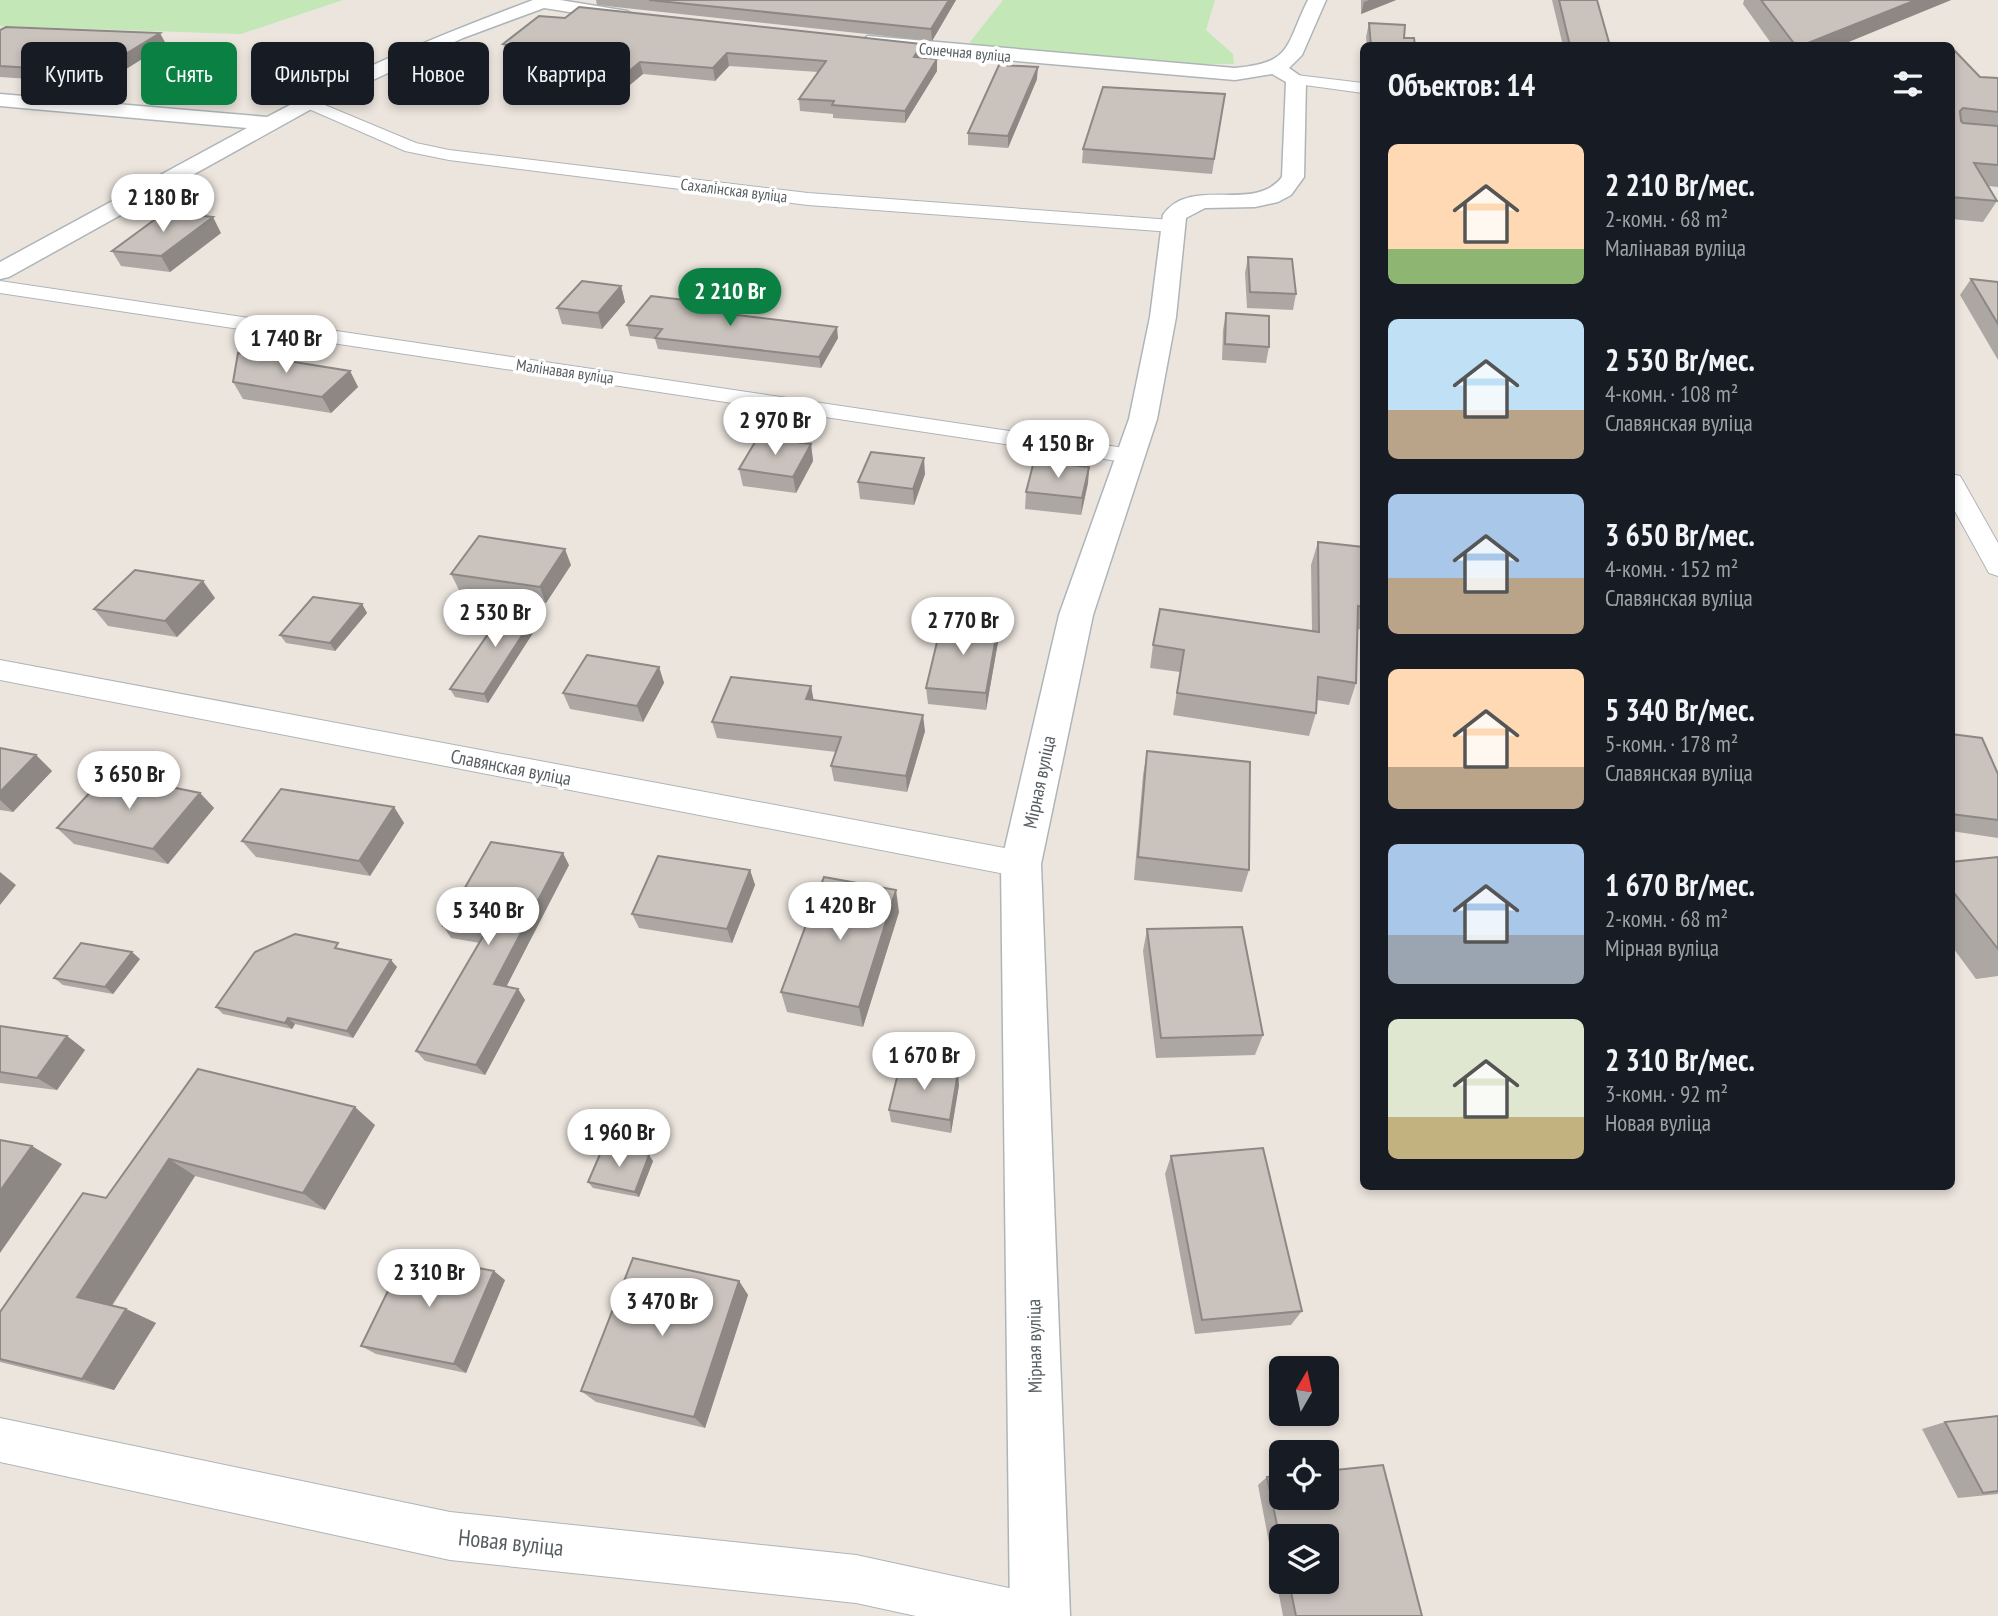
<!DOCTYPE html>
<html lang="ru">
<meta charset="utf-8">
<style>
body{margin:0;font-family:"PT Sans Narrow",sans-serif;background:#242831;color:#f1f3f6;height:100vh;display:flex;flex-direction:column;font-size:26px;white-space:nowrap}
*{box-sizing:border-box;margin:0}
p{font-size:23px;color:#9ea1a6}
.icon{flex:none;width:38px;height:38px;fill:none;stroke:currentColor;stroke-width:2;stroke-linecap:round;stroke-linejoin:round}
.map{position:relative;flex:1;overflow:hidden}
.sheet{position:absolute;left:1360px;top:42px;width:595px;height:1148px;display:flex;flex-direction:column;background:#171b24;border-radius:10px;box-shadow:0 4px 10px #0003}
.sheet>*{flex:none}
.banner{position:absolute;left:21px;top:42px;width:665px;height:63px;display:flex;gap:14px}
.needle{width:46px;rotate:9deg}
.controls{position:absolute;left:1269px;top:1356px;display:grid;gap:14px}
.controls a{display:grid;place-items:center;width:70px;height:70px;border-radius:10px;background:#171b24;box-shadow:0 4px 10px #0003;font-size:35px}
.price{position:absolute;translate:-50% -60px;padding:0 16px;border-radius:24px;background:#fff;color:#222;font-size:23px;line-height:46px;filter:drop-shadow(0 2px 4px #0008)}
.price::after{content:'';position:absolute;left:50%;top:42px;width:21px;height:16px;margin-left:-10px;background:inherit;clip-path:polygon(0 0,100% 0,50% 100%)}
.price.current{background:#0b8043;color:#fff}
ul{padding:0;list-style:none}
li{display:flex;align-items:center;gap:21px;height:175px;padding:0 28px}
li span{display:grid;place-items:center;flex:none;width:196px;height:140px;border-radius:10px;color:#555}
li>.icon{margin-inline-start:auto}
span .icon{width:84px;height:84px;fill:#fffc;stroke-width:1}
li b{font-size:30px}
h2{display:flex;justify-content:space-between;align-items:center;height:84px;padding:0 28px;font-size:30px}
.tag{padding:0 24px;border-radius:10px;background:#171b24;box-shadow:0 4px 10px #0003;font-size:24px;line-height:63px}
.tag.current{background:#0b8043;color:#fff}
.map>svg:first-child{display:block}
.green{fill:#c3e7b7}
.lines{fill:none;stroke-linecap:round;stroke-linejoin:round}
.street-casing{stroke:#afb4b8;stroke-width:2}
.secondary-casing{stroke:#aeb5b8;stroke-width:3}
.street{fill:#fff;fill-rule:evenodd}
.secondary{fill:#fff;fill-rule:evenodd}
.wall{fill:#ada7a3;fill-rule:evenodd}
.shaded-wall{fill:#8d8884}
.building{fill:#c9c2bd;stroke:#8d8884;stroke-width:2}
.labels{text-anchor:middle;dominant-baseline:central;stroke-width:7;stroke-linejoin:round;paint-order:stroke}
.far-street-label{font-size:16px;fill:#575e61;stroke:#fff}
.street-label{font-size:19px;fill:#575e61;stroke:#fff}
.near-street-label{font-size:23px;fill:#575e61;stroke:#fff}
</style>
<div class="map">
<svg width="1998" height="1616" viewBox="0 0 1998 1616">
<rect width="100%" height="100%" fill="#ece5de"/>
<path class="green" d="M 0,0 L 343,0 L 241,34 L 0,26 Z
M 1003,0 L 1215,0 L 1206,30 L 1233,54 L 1234,64 L 1165,64 L 978,47 L 970,42 Z"/>
<g class="lines">
<g class="street-casing">
<path id="street" d="M 1296,75 L 1363,83 L 1363,93 L 1290,83 L 1288,80 Z
M 308,98 L 416,143 L 449,150 L 808,193 L 1172,220 L 1182,226 L 1172,232 L 808,205 L 449,160 L 405,151 L 302,106 L 300,103 Z
M 0,281 L 1131,449 L 1139,451 L 1143,456 L 1139,461 L 1131,463 L 0,293 Z
M 1951,474 L 1960,476 L 1963,481 L 1998,543 L 1998,576 L 1989,573 L 1951,504 Z
M 0,660 L 1021,851 L 1033,855 L 1037,864 L 1033,873 L 1021,877 L 0,680 Z
M 0,1418 L 450,1512 L 856,1555 L 1027,1592 L 1044,1599 L 1051,1616 L 916,1616 L 856,1603 L 450,1560 L 0,1462 Z"/>
</g>
<g class="secondary-casing">
<path id="secondary" d="M 533,0 L 560,0 L 627,11 L 636,16 L 627,21 L 544,8 L 463,38 L 315,107 L 9,277 L 0,279 L 0,262 L 247,128 L 0,106 L 0,94 L 267,117 C 352,71 442,34 533,0 Z
M 1308,0 L 1326,0 L 1302,55 L 1289,68 L 1306,80 L 1304,177 L 1291,195 L 1278,202 L 1255,207 L 1205,208 L 1186,218 L 1176,317 L 1157,419 L 1093,615 L 1041,864 L 1070,1616 L 1010,1616 L 1001,864 L 1059,615 L 1129,419 L 1150,317 L 1163,215 C 1191,175 1254,214 1282,177 L 1286,82 L 1272,74 L 1235,80 L 868,48 L 859,42 L 868,36 L 1235,68 C 1293,63 1285,46 1308,0 Z"/>
</g>
<use href="#street" class="street"/>
<use href="#secondary" class="secondary"/>
</g>
<path class="wall" d="M 596,0 L 956,0 L 932,41 L 597,5 Z
M 1361,0 L 1396,0 L 1361,14 Z
M 1552,0 L 1597,0 L 1610,46 L 1563,46 Z
M 1744,0 L 1951,0 L 1842,44 L 1873,46 L 1773,46 L 1743,4 Z
M 1369,23 L 1415,46 L 1367,46 L 1366,37 Z
M 0,30 L 166,44 L 102,84 L 0,77 Z
M 503,44 L 922,44 L 922,58 L 937,59 L 937,71 L 905,123 L 833,118 L 833,114 L 800,111 L 799,99 L 818,72 L 729,66 L 715,81 L 643,74 L 607,104 L 548,99 L 544,86 L 550,80 L 512,77 L 509,65 L 517,58 L 507,57 Z
M 1951,49 L 1980,77 L 1998,78 L 1998,187 L 1988,186 L 1997,201 L 1983,222 L 1951,219 Z
M 1037,79 L 1008,148 L 968,145 L 968,133 Z
M 1225,94 L 1212,174 L 1082,163 L 1083,149 Z
M 221,233 L 170,272 L 121,266 L 112,251 Z
M 1248,257 L 1296,294 L 1293,310 L 1247,308 L 1245,273 Z
M 1971,279 L 1998,282 L 1998,360 L 1960,295 Z
M 621,286 L 625,302 L 602,329 L 562,324 L 557,308 Z
M 1226,313 L 1269,347 L 1266,363 L 1222,360 L 1223,330 Z
M 736,315 L 838,338 L 821,368 L 658,349 L 655,339 L 630,336 L 627,325 Z
M 350,371 L 358,387 L 331,413 L 243,399 L 233,382 Z
M 811,444 L 813,461 L 796,493 L 743,486 L 739,469 Z
M 1089,467 L 1088,483 L 1081,515 L 1025,509 L 1026,492 Z
M 925,474 L 914,505 L 860,499 L 858,482 Z
M 1318,542 L 1363,547 L 1363,630 L 1358,629 L 1356,683 L 1349,705 L 1317,700 L 1316,713 L 1309,736 L 1173,715 L 1180,672 L 1150,668 L 1153,645 L 1312,631 L 1311,565 Z
M 571,565 L 546,603 L 459,590 L 451,574 Z
M 215,598 L 177,637 L 108,626 L 94,609 Z
M 362,604 L 367,613 L 335,651 L 286,643 L 280,635 Z
M 536,614 L 540,622 L 488,703 L 455,697 L 450,689 Z
M 998,626 L 998,642 L 986,710 L 928,704 L 926,688 Z
M 659,667 L 664,683 L 643,722 L 570,709 L 563,693 Z
M 811,686 L 813,700 L 925,731 L 907,792 L 834,781 L 831,766 L 836,752 L 717,738 L 712,722 Z
M 1951,734 L 1998,820 L 1998,838 L 1951,831 Z
M 0,748 L 36,755 L 52,771 L 13,812 L 0,810 Z
M 1147,751 L 1249,870 L 1242,892 L 1134,880 L 1143,775 Z
M 200,793 L 214,808 L 168,864 L 74,844 L 57,828 Z
M 394,807 L 404,823 L 370,876 L 256,857 L 242,841 Z
M 1998,857 L 1998,976 L 1976,979 L 1951,945 L 1951,862 Z
M 569,865 L 506,987 L 518,989 L 525,1000 L 485,1075 L 425,1061 L 416,1051 L 480,943 L 451,938 L 443,926 Z
M 750,870 L 755,885 L 732,943 L 639,928 L 632,914 Z
M 899,912 L 863,1027 L 787,1012 L 781,992 Z
M 1147,929 L 1263,1035 L 1255,1055 L 1156,1058 L 1143,951 Z
M 344,949 L 397,967 L 353,1038 L 295,1024 L 292,1029 L 223,1014 L 216,1007 Z
M 140,959 L 113,994 L 63,985 L 54,978 Z
M 0,1026 L 67,1036 L 85,1050 L 57,1090 L 0,1083 Z
M 198,1069 L 375,1125 L 325,1210 L 195,1176 L 112,1306 L 126,1309 L 156,1323 L 114,1390 L 0,1362 L 0,1312 L 106,1198 Z
M 959,1085 L 951,1133 L 891,1122 L 889,1110 Z
M 1171,1156 L 1302,1311 L 1291,1325 L 1195,1334 L 1165,1174 Z
M 653,1161 L 639,1197 L 593,1188 L 588,1182 Z
M 505,1280 L 466,1373 L 376,1354 L 361,1346 Z
M 739,1281 L 748,1295 L 705,1428 L 596,1402 L 581,1391 Z
M 1998,1416 L 1998,1494 L 1958,1498 L 1922,1429 L 1945,1422 Z
M 1267,1477 L 1422,1616 L 1283,1616 L 1258,1485 ZM 1281,1536 L 1326,1582 L 1281,1582 Z"/>
<path class="shaded-wall" d="M 949,0 L 956,0 L 932,41 L 931,29 Z
M 1369,0 L 1396,0 L 1361,14 L 1364,2 Z
M 1916,0 L 1951,0 L 1839,46 L 1808,43 Z
M 160,33 L 166,44 L 102,84 L 96,72 Z
M 922,44 L 922,57 L 914,70 L 914,57 Z
M 727,53 L 729,66 L 715,81 L 713,68 Z
M 937,59 L 937,71 L 905,123 L 905,111 Z
M 640,62 L 643,74 L 607,104 L 604,92 Z
M 1038,67 L 1037,79 L 1008,148 L 1008,136 Z
M 213,217 L 221,233 L 170,272 L 161,256 Z
M 621,286 L 625,302 L 602,329 L 598,313 Z
M 735,306 L 737,317 L 729,314 Z
M 837,327 L 838,338 L 821,368 L 819,357 Z
M 350,371 L 358,387 L 331,413 L 322,397 Z
M 811,444 L 813,461 L 796,493 L 793,477 Z
M 924,458 L 925,474 L 914,505 L 913,489 Z
M 1089,467 L 1088,483 L 1081,515 L 1082,498 Z
M 565,549 L 571,565 L 546,603 L 540,587 Z
M 203,581 L 215,598 L 177,637 L 165,621 Z
M 362,604 L 367,613 L 335,651 L 330,643 Z
M 536,614 L 540,622 L 488,703 L 484,694 Z
M 998,626 L 998,642 L 986,710 L 986,693 Z
M 659,667 L 664,683 L 643,722 L 637,706 Z
M 811,686 L 814,702 L 806,699 Z
M 923,715 L 925,731 L 907,792 L 906,776 Z
M 36,755 L 52,771 L 13,812 L 0,800 L 0,792 Z
M 200,793 L 214,808 L 168,864 L 153,849 Z
M 394,807 L 404,823 L 370,876 L 359,861 Z
M 563,853 L 569,865 L 502,995 L 494,984 Z
M 750,870 L 755,885 L 732,943 L 727,929 Z
M 0,872 L 16,885 L 0,905 Z
M 896,890 L 899,912 L 863,1027 L 859,1007 Z
M 132,952 L 140,959 L 113,994 L 105,987 Z
M 391,960 L 397,967 L 353,1038 L 347,1031 Z
M 518,989 L 525,1000 L 485,1075 L 476,1065 Z
M 288,1018 L 295,1024 L 292,1029 L 285,1023 Z
M 67,1036 L 85,1050 L 57,1090 L 37,1078 Z
M 958,1072 L 959,1085 L 951,1133 L 950,1120 Z
M 355,1107 L 375,1125 L 325,1210 L 303,1193 Z
M 32,1146 L 62,1164 L 0,1253 L 0,1191 Z
M 649,1155 L 653,1161 L 639,1197 L 635,1192 Z
M 169,1159 L 195,1176 L 108,1311 L 77,1297 Z
M 494,1271 L 505,1280 L 466,1373 L 454,1364 Z
M 739,1281 L 748,1295 L 705,1428 L 694,1417 Z
M 126,1309 L 156,1323 L 114,1390 L 82,1379 Z"/>
<path class="building" d="M 649,0 L 949,0 L 931,29 Z
M 1559,0 L 1597,0 L 1610,46 L 1570,46 Z
M 1761,0 L 1916,0 L 1808,43 L 1873,46 L 1796,46 Z
M 579,7 L 922,44 L 914,57 L 937,59 L 905,111 L 832,105 L 834,101 L 799,99 L 826,61 L 727,53 L 713,68 L 640,62 L 604,92 L 544,86 L 563,69 L 509,65 L 530,47 L 503,44 L 539,16 L 565,18 Z
M 1369,23 L 1405,25 L 1404,38 L 1414,38 L 1415,46 L 1371,46 Z
M 6,27 L 160,33 L 96,72 L 0,66 L 0,30 Z
M 1951,49 L 1953,49 L 1980,77 L 1998,78 L 1998,112 L 1963,108 L 1960,111 L 1961,121 L 1963,123 L 1998,126 L 1998,165 L 1974,163 L 1997,201 L 1951,197 Z
M 999,65 L 1038,67 L 1008,136 L 968,133 Z
M 1103,87 L 1225,94 L 1214,159 L 1083,149 Z
M 165,212 L 213,217 L 161,256 L 112,251 Z
M 1248,257 L 1292,259 L 1296,294 L 1250,292 Z
M 1971,279 L 1998,282 L 1998,324 Z
M 582,281 L 621,286 L 598,313 L 557,308 Z
M 651,296 L 735,306 L 729,314 L 837,327 L 819,357 L 655,338 L 662,329 L 627,325 Z
M 1226,313 L 1269,316 L 1269,347 L 1225,344 Z
M 238,353 L 350,371 L 322,397 L 233,382 Z
M 758,437 L 811,444 L 793,477 L 739,469 Z
M 871,452 L 924,458 L 913,489 L 858,482 Z
M 1034,461 L 1089,467 L 1082,498 L 1026,492 Z
M 479,536 L 565,549 L 540,587 L 451,574 Z
M 1318,542 L 1363,547 L 1363,607 L 1358,606 L 1356,683 L 1318,677 L 1316,713 L 1177,693 L 1184,650 L 1153,645 L 1160,609 L 1319,632 Z
M 135,570 L 203,581 L 165,621 L 94,609 Z
M 313,597 L 362,604 L 330,643 L 280,635 Z
M 513,598 L 536,614 L 484,694 L 450,689 Z
M 942,621 L 998,626 L 986,693 L 926,688 Z
M 587,655 L 659,667 L 637,706 L 563,693 Z
M 731,677 L 811,686 L 806,699 L 923,715 L 906,776 L 831,766 L 841,737 L 712,722 Z
M 1951,734 L 1982,738 L 1998,774 L 1998,820 L 1951,814 Z
M 0,748 L 36,755 L 0,792 Z
M 1147,751 L 1250,762 L 1249,870 L 1138,857 Z
M 107,774 L 200,793 L 153,849 L 57,828 Z
M 281,789 L 394,807 L 359,861 L 242,841 Z
M 491,842 L 563,853 L 494,984 L 518,989 L 476,1065 L 416,1051 L 485,933 L 443,926 Z
M 658,856 L 750,870 L 727,929 L 632,914 Z
M 1998,857 L 1998,949 L 1951,889 L 1951,862 Z
M 824,877 L 896,890 L 859,1007 L 781,992 Z
M 1242,927 L 1263,1035 L 1161,1038 L 1147,929 Z
M 295,934 L 338,943 L 335,948 L 391,960 L 347,1031 L 288,1018 L 285,1023 L 216,1007 L 255,952 Z
M 81,943 L 132,952 L 105,987 L 54,978 Z
M 0,1026 L 67,1036 L 37,1078 L 0,1072 Z
M 900,1065 L 958,1072 L 950,1120 L 889,1110 Z
M 198,1069 L 355,1107 L 303,1193 L 169,1159 L 77,1297 L 126,1309 L 82,1379 L 0,1359 L 0,1312 L 83,1193 L 106,1198 Z
M 0,1140 L 32,1146 L 0,1191 Z
M 604,1145 L 649,1155 L 635,1192 L 588,1182 Z
M 1263,1148 L 1302,1311 L 1202,1320 L 1171,1156 Z
M 406,1254 L 494,1271 L 454,1364 L 361,1346 Z
M 633,1258 L 739,1281 L 694,1417 L 581,1391 Z
M 1998,1416 L 1998,1491 L 1983,1493 L 1945,1422 Z
M 1383,1465 L 1422,1616 L 1296,1616 L 1289,1582 L 1326,1582 L 1326,1536 L 1281,1536 L 1281,1544 L 1267,1477 L 1281,1475 L 1281,1498 L 1326,1498 L 1326,1471 Z"/>
<g class="labels">
<g class="far-street-label">
<text transform="translate(965 52) rotate(5)">Сонечная вуліца</text>
<text transform="translate(734 190) rotate(7)">Сахалінская вуліца</text>
<text transform="translate(565 371) rotate(8)">Малінавая вуліца</text>
</g>
<g class="street-label">
<text transform="translate(511 767) rotate(11)">Славянская вуліца</text>
<text transform="translate(1039 782) rotate(-78)">Мірная вуліца</text>
<text transform="translate(1034 1346) rotate(-91)">Мірная вуліца</text>
</g>
<g class="near-street-label">
<text transform="translate(511 1542) rotate(6)">Новая вуліца</text>
</g>
</g>
</svg>
<div class="controls">
<a><svg class="needle" viewBox="-14 -14 28 28"><path d="M0-13l5 13h-10z" fill="#e53935"/><path d="M0 13l5-13h-10z" fill="#9ea1a6"/></svg></a>
<a><svg class="icon" aria-label="locate" viewBox="0 0 24 24"><circle cx="12" cy="12" r="6"/><path d="M12 2v4M12 18v4M2 12h4M18 12h4"/></svg></a>
<a><svg class="icon" aria-label="layers" viewBox="0 0 24 24"><path d="M12 4l9 5-9 5-9-5zM3 14l9 5 9-5"/></svg></a>
</div>
<b class="price" style="left:163px;top:234px">2 180 Br</b>
<b class="price current" style="left:730px;top:328px">2 210 Br</b>
<b class="price" style="left:286px;top:375px">1 740 Br</b>
<b class="price" style="left:775px;top:457px">2 970 Br</b>
<b class="price" style="left:1058px;top:480px">4 150 Br</b>
<b class="price" style="left:495px;top:649px">2 530 Br</b>
<b class="price" style="left:963px;top:657px">2 770 Br</b>
<b class="price" style="left:129px;top:811px">3 650 Br</b>
<b class="price" style="left:840px;top:942px">1 420 Br</b>
<b class="price" style="left:488px;top:947px">5 340 Br</b>
<b class="price" style="left:924px;top:1092px">1 670 Br</b>
<b class="price" style="left:619px;top:1169px">1 960 Br</b>
<b class="price" style="left:429px;top:1309px">2 310 Br</b>
<b class="price" style="left:662px;top:1338px">3 470 Br</b>
<div class="banner">
<a class="tag">Купить</a>
<a class="tag current">Снять</a>
<a class="tag">Фильтры</a>
<a class="tag">Новое</a>
<a class="tag">Квартира</a>
</div>
<section class="sheet">
<h2>Объектов: 14<svg class="icon" aria-label="filters" viewBox="0 0 24 24"><path d="M4 7h16M4 17h16"/><circle cx="9" cy="7" r="2"/><circle cx="15" cy="17" r="2"/></svg></h2>
<ul>
<li><span style="background:linear-gradient(#ffd9b3 75%,#8fb573 0)"><svg class="icon" aria-label="home" viewBox="0 0 24 24"><path d="M3 11l9-7 9 7M6 9v11h12V9"/></svg></span><div><b>2 210 Br/мес.</b><p>2-комн. · 68 m²</p><p>Малінавая вуліца</p></div></li>
<li><span style="background:linear-gradient(#bfe0f5 65%,#b9a48a 0)"><svg class="icon" aria-label="home" viewBox="0 0 24 24"><path d="M3 11l9-7 9 7M6 9v11h12V9"/></svg></span><div><b>2 530 Br/мес.</b><p>4-комн. · 108 m²</p><p>Славянская вуліца</p></div></li>
<li><span style="background:linear-gradient(#a9c7e8 60%,#b9a48a 0)"><svg class="icon" aria-label="home" viewBox="0 0 24 24"><path d="M3 11l9-7 9 7M6 9v11h12V9"/></svg></span><div><b>3 650 Br/мес.</b><p>4-комн. · 152 m²</p><p>Славянская вуліца</p></div></li>
<li><span style="background:linear-gradient(#ffd9b3 70%,#b9a48a 0)"><svg class="icon" aria-label="home" viewBox="0 0 24 24"><path d="M3 11l9-7 9 7M6 9v11h12V9"/></svg></span><div><b>5 340 Br/мес.</b><p>5-комн. · 178 m²</p><p>Славянская вуліца</p></div></li>
<li><span style="background:linear-gradient(#a9c7e8 65%,#9aa5b1 0)"><svg class="icon" aria-label="home" viewBox="0 0 24 24"><path d="M3 11l9-7 9 7M6 9v11h12V9"/></svg></span><div><b>1 670 Br/мес.</b><p>2-комн. · 68 m²</p><p>Мірная вуліца</p></div></li>
<li><span style="background:linear-gradient(#dfe7d0 70%,#c2b280 0)"><svg class="icon" aria-label="home" viewBox="0 0 24 24"><path d="M3 11l9-7 9 7M6 9v11h12V9"/></svg></span><div><b>2 310 Br/мес.</b><p>3-комн. · 92 m²</p><p>Новая вуліца</p></div></li>
</ul>
</section>
</div>
